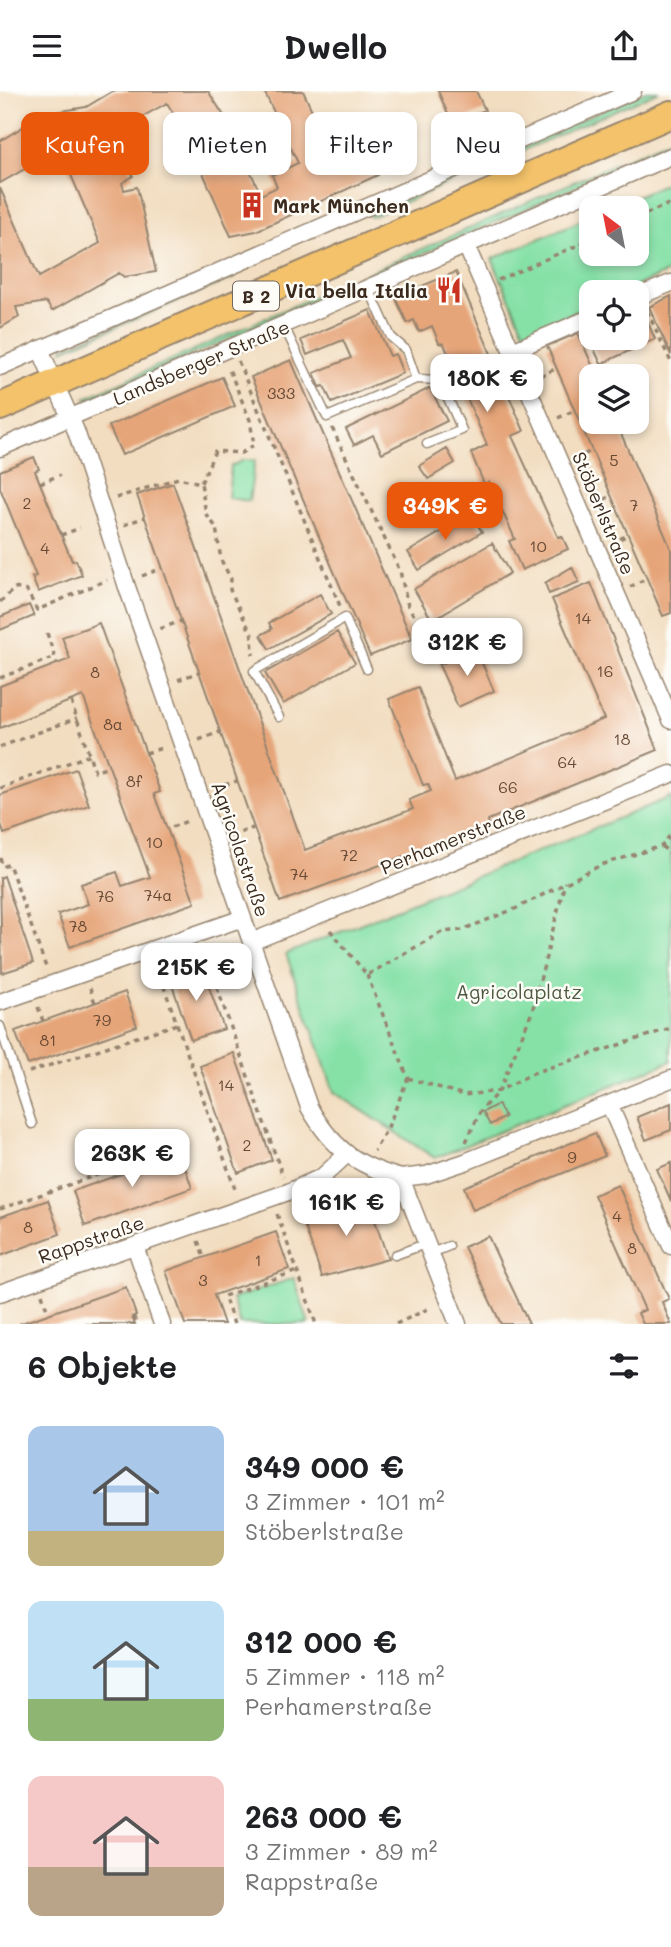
<!DOCTYPE html>
<html lang="de">
<meta charset="utf-8">
<style>
body{margin:0;font-family:Mali,sans-serif;background:#f6f6f6;color:#202124;height:100vh;display:flex;flex-direction:column;font-size:26px;white-space:nowrap}
*{box-sizing:border-box;margin:0}
p{font-size:23px;color:#757577}
.icon{flex:none;width:38px;height:38px;fill:none;stroke:currentColor;stroke-width:2;stroke-linecap:round;stroke-linejoin:round}
.map{position:relative;height:1233px;overflow:hidden}
.side{display:flex;flex-direction:column;background:#fff;flex:1}
.side>*{flex:none}
.top-card{position:absolute;left:21px;top:21px;width:630px;height:63px;display:flex;gap:14px}
.needle{width:46px;rotate:328deg}
.controls{position:absolute;left:579px;top:105px;display:grid;gap:14px}
.controls a{display:grid;place-items:center;width:70px;height:70px;border-radius:14px;background:#fff;box-shadow:0 4px 10px #0003;font-size:35px}
.price{position:absolute;translate:-50% -60px;padding:0 16px;border-radius:14px;background:#fff;color:#222;font-size:23px;line-height:46px;filter:drop-shadow(0 2px 4px #0008)}
.price::after{content:'';position:absolute;left:50%;top:42px;width:21px;height:16px;margin-left:-10px;background:inherit;clip-path:polygon(0 0,100% 0,50% 100%)}
.price.current{background:#ea580c;color:#fff}
ul{padding:0;list-style:none}
li{display:flex;align-items:center;gap:21px;height:175px;padding:0 28px}
li span{display:grid;place-items:center;flex:none;width:196px;height:140px;border-radius:14px;color:#555}
li>.icon{margin-inline-start:auto}
span .icon{width:84px;height:84px;fill:#fffc;stroke-width:1}
li b{font-size:30px}
h2{display:flex;justify-content:space-between;align-items:center;height:84px;padding:0 28px;font-size:30px}
.chip{padding:0 24px;border-radius:14px;background:#fff;box-shadow:0 4px 10px #0003;font-size:24px;line-height:63px}
.chip.current{background:#ea580c;color:#fff}
header{display:flex;justify-content:space-between;align-items:center;height:91px;padding:0 28px;background:#fff;font-size:32px;font-weight:700}
.map>svg:first-child{display:block}
.green{fill:#86e1a7;stroke:#608662;stroke-width:2}
.building{fill:#e6a579}
.lines{fill:none;stroke-linecap:round;stroke-linejoin:round}
.lane-casing{stroke:#96846f;stroke-width:11}
.street-casing{stroke:#96846f;stroke-width:19}
.primary-casing{stroke:#96846f;stroke-width:30}
.path{stroke:#96846f;stroke-width:3.5;stroke-dasharray:5 5;stroke-linecap:butt}
.lane{stroke:#fff;stroke-width:8}
.street{stroke:#fff;stroke-width:16}
.primary{stroke:#f3c26a;stroke-width:26}
.labels{text-anchor:middle;dominant-baseline:central;stroke-width:5;stroke-linejoin:round;paint-order:stroke}
.number-label{font-size:16px;fill:#664935}
.shield{fill:#fdfcf7;stroke:#75695f;stroke-width:2}
.shield-label{font-size:18px;font-weight:bold;fill:#3b2a1e}
.poi-label{font-size:19px;font-weight:bold;fill:#3b2a1e;stroke:#fdfcf7;text-anchor:start}
.street-label{font-size:19px;fill:#3b2a1e;stroke:#fdfcf7}
.park-label{font-size:19px;fill:#4e5840;stroke:#fdfcf7}
</style>
<header><svg class="icon" aria-label="menu" viewBox="0 0 24 24"><path d="M4 6h16M4 12h16M4 18h16"/></svg>Dwello<svg class="icon" aria-label="share" viewBox="0 0 24 24"><path d="M12 15V3M7 8l5-5 5 5M5 13v7h14v-7"/></svg></header>
<div class="map">
<svg width="671" height="1233" viewBox="0 0 671 1233">
<rect width="100%" height="100%" fill="#fdfcf7"/>
<filter id="ink" filterUnits="userSpaceOnUse"><feTurbulence type="fractalNoise" baseFrequency=".0143" numOctaves="2"/><feDisplacementMap in="SourceGraphic" scale="14" xChannelSelector="R" yChannelSelector="G"/><feConvolveMatrix kernelMatrix="1 2 1 2 8 2 1 2 1" color-interpolation-filters="sRGB"/></filter>
<filter id="wash" filterUnits="userSpaceOnUse"><feTurbulence type="fractalNoise" baseFrequency=".00686" numOctaves="4" result="noise"/><feDisplacementMap in="SourceGraphic" scale="28" xChannelSelector="R" yChannelSelector="G"/><feGaussianBlur stdDeviation="1.57" result="paint"/><feColorMatrix in="noise" values="0 0 0 0 0 0 0 0 0 0 0 0 0 0 0 0 0 1.4 0 .05"/><feComposite in="paint" operator="in"/></filter>
<g filter="url(#wash)">
<rect width="100%" height="100%" fill="#f2ddc0"/>
<path class="green" d="M 646,0 L 659,0 L 371,126 L 368,124 Z
M 671,48 L 671,54 L 89,309 L 85,307 Z
M 671,90 L 671,180 L 621,201 L 592,201 L 591,214 L 525,243 L 492,168 L 591,125 L 592,163 L 637,163 L 637,117 L 609,117 Z
M 234,183 L 233,187 L 63,259 L 63,257 Z
M 244,369 L 255,369 L 249,410 L 228,407 L 231,375 Z
M 671,706 L 671,970 L 435,1067 L 334,1001 L 286,863 Z
M 294,1187 L 309,1233 L 240,1233 L 232,1208 Z"/>
<g id="blocks">
<path class="building" d="M 113,0 L 208,0 L 228,31 L 261,104 L 277,96 L 272,84 L 298,72 L 264,0 L 303,0 L 329,57 L 359,44 L 378,84 L 256,140 L 231,145 L 184,39 L 167,12 L 113,42 L 133,85 L 122,92 L 124,99 L 137,96 L 156,181 L 124,186 L 119,182 L 52,220 L 46,211 L 16,216 L 19,226 L 0,237 L 0,97 L 39,186 L 100,152 L 60,58 L 0,92 L 0,50 L 44,23 L 86,16 Z
M 438,0 L 476,0 L 485,19 L 452,33 Z
M 456,181 L 524,340 L 512,345 L 558,446 L 562,445 L 568,458 L 522,479 L 509,450 L 515,448 L 489,391 L 484,393 L 471,362 L 487,354 L 444,253 L 439,252 L 432,235 L 419,241 L 414,229 L 407,232 L 395,206 Z
M 671,205 L 671,264 L 649,216 Z
M 642,218 L 655,248 L 601,273 L 587,243 L 592,241 L 592,247 L 637,247 L 637,221 Z
M 370,219 L 390,265 L 395,263 L 403,282 L 332,312 L 324,295 L 320,296 L 314,282 L 351,267 L 343,249 L 307,264 L 301,249 Z
M 578,242 L 597,285 L 592,285 L 592,331 L 616,331 L 671,458 L 671,522 L 663,525 L 547,255 Z
M 291,269 L 412,548 L 370,565 L 251,286 Z
M 222,286 L 235,315 L 122,364 L 109,335 Z
M 430,297 L 447,330 L 382,362 L 373,344 L 354,354 L 346,338 Z
M 447,358 L 455,372 L 428,388 L 419,375 Z
M 34,366 L 39,378 L 35,380 L 72,470 L 76,469 L 82,484 L 38,501 L 32,486 L 36,485 L 0,397 L 0,380 Z
M 173,392 L 305,759 L 413,718 L 409,709 L 431,700 L 428,693 L 423,694 L 389,608 L 418,596 L 455,690 L 604,628 L 552,508 L 591,492 L 658,659 L 488,729 L 489,734 L 280,811 L 137,404 Z
M 471,423 L 482,441 L 419,479 L 408,461 Z
M 492,452 L 510,482 L 432,529 L 414,498 Z
M 572,476 L 579,491 L 549,503 L 545,492 Z
M 320,503 L 331,523 L 269,558 L 261,544 L 272,538 L 269,532 Z
M 29,514 L 34,525 L 0,539 L 0,526 Z
M 99,532 L 160,701 L 154,703 L 195,812 L 70,856 L 58,823 L 88,813 L 81,793 L 117,781 L 122,795 L 150,786 L 83,605 L 0,637 L 0,595 L 70,568 L 62,546 Z
M 337,541 L 355,572 L 283,613 L 265,582 Z
M 476,558 L 494,600 L 458,616 L 439,574 Z
M 76,678 L 89,714 L 4,743 L 0,730 L 0,704 Z
M 4,785 L 33,872 L 2,882 L 0,787 Z
M 201,874 L 224,938 L 191,949 L 169,885 Z
M 125,901 L 137,935 L 28,974 L 15,940 Z
M 234,962 L 272,1069 L 238,1082 L 200,975 Z
M 671,1012 L 671,1039 L 646,1049 L 637,1026 Z
M 498,1013 L 505,1026 L 490,1034 L 483,1021 Z
M 595,1042 L 605,1065 L 473,1119 L 464,1096 Z
M 180,1062 L 192,1097 L 85,1135 L 73,1100 Z
M 671,1072 L 671,1110 L 657,1078 Z
M 618,1094 L 669,1208 L 662,1211 L 671,1233 L 643,1233 L 638,1222 L 645,1219 L 594,1104 Z
M 367,1106 L 388,1168 L 322,1186 L 303,1130 Z
M 48,1109 L 60,1143 L 0,1165 L 0,1126 Z
M 276,1141 L 289,1178 L 214,1204 L 224,1233 L 185,1233 L 166,1180 Z
M 488,1145 L 505,1182 L 529,1233 L 501,1233 L 482,1193 L 464,1156 Z
M 126,1196 L 136,1224 L 132,1226 L 135,1233 L 19,1233 Z"/>
</g>
</g>
<g filter="url(#ink)">
<use href="#blocks" fill-opacity="0" stroke="#96846f" stroke-width="2"/>
<g class="lines">
<g class="lane-casing">
<path id="lane" d="M 284,235 L 327,326 L 416,288 L 406,259 L 391,246 L 369,198
M 416,288 L 440,289 L 462,339 L 427,353
M 279,626 L 254,580 L 345,527 L 367,578
M 0,935 L 32,1033
M 429,1163 L 449,1155
M 395,1164 L 425,1153"/>
</g>
<g class="street-casing">
<path id="street" d="M 466,154 L 671,629
M 637,206 L 671,192
M 40,258 L 76,340 L 127,496 L 309,1016 C 332,1057 355,1074 401,1087 L 458,1233
M 512,260 L 592,226
M 0,276 L 633,0
M 0,357 L 671,65
M 251,851 L 671,683
M 0,911 L 243,827
M 609,1013 L 671,1155
M 401,1087 L 426,1084 L 465,1071 L 671,988
M 135,1155 L 162,1233
M 0,1202 L 288,1101 L 322,1086 L 346,1064"/>
</g>
<g class="primary-casing">
<path id="primary" d="M 0,316 L 671,23"/>
</g>
<path class="path" d="M 637,127 L 671,112
M 498,189 L 592,148
M 647,220 L 671,271
M 238,270 L 340,515
M 540,285 L 557,277
M 558,327 L 575,319
M 332,337 L 400,480 L 408,515 L 426,544
M 575,367 L 592,360
M 40,392 L 60,384
M 201,392 L 215,360 L 241,362 L 254,354 L 250,329 L 228,276
M 116,407 L 178,387 L 201,392 L 206,423 L 216,436 L 221,469 L 231,488 L 230,499 L 252,544 L 253,564
M 595,413 L 611,405
M 124,434 L 145,426
M 61,444 L 80,437
M 611,452 L 628,444
M 142,485 L 162,477
M 630,496 L 647,487
M 0,511 L 15,497 L 27,500 L 37,519 L 107,489
M 160,538 L 181,530
M 47,542 L 57,573
M 0,587 L 55,566
M 178,589 L 199,581
M 71,610 L 95,681 L 108,676
M 199,649 L 220,641
M 0,656 L 77,627
M 146,662 L 165,656
M 0,697 L 90,664
M 215,697 L 237,690
M 172,736 L 190,729
M 231,745 L 253,737
M 662,755 L 671,765
M 0,767 L 3,776 L 9,773 L 47,879
M 330,839 L 367,884 L 442,841 L 462,839 L 517,817 L 601,774 L 662,755 L 671,743
M 204,859 L 283,1086
M 157,876 L 236,1101
M 367,884 L 408,987 L 388,1036 L 374,1060
M 90,897 L 95,912
M 38,916 L 43,930
M 29,981 L 177,933
M 408,987 L 464,1004 L 499,1000 L 533,982 L 671,937
M 466,1051 L 481,1019 L 499,1000 L 532,921 L 565,791
M 0,1118 L 185,1053
M 277,1123 L 316,1233
M 198,1150 L 203,1164
M 42,1203 L 47,1219
M 134,1226 L 136,1233
M 234,1233 L 224,1205 L 297,1180
M 396,1233 L 432,1216"/>
<use href="#lane" class="lane"/>
<use href="#street" class="street"/>
<use href="#primary" class="primary"/>
</g>
</g>
<defs>
<g id="building-bare" transform="scale(2.1)"><path d="M-4-6H4V6H1V3H-1V6H-4ZM-2.5-4.3h1.7v1.8h-1.7ZM.8-4.3h1.7v1.8H.8ZM-2.5-1h1.7V.8h-1.7ZM.8-1h1.7V.8H.8Z" fill="#c8321e" stroke="#fdfcf7" stroke-width="2.5" paint-order="stroke"/></g>
<g id="restaurant-bare" transform="scale(2.1)"><path d="M-5-6h1v4h1v-4h1v4h1v-4h1v5L-1.5 .5V6h-2V.5L-5-1ZM5-6V6H3V1.5H1.5Q1.5-4 5-6Z" fill="#c8321e" stroke="#fdfcf7" stroke-width="2.5" paint-order="stroke"/></g>
</defs>
<g fill-rule="evenodd">
<use href="#building-bare" x="252" y="114"/>
<use href="#restaurant-bare" x="449" y="199"/>
</g>
<g class="labels">
<g class="number-label">
<text x="281" y="301">333</text>
<text x="614" y="368">5</text>
<text x="27" y="411">2</text>
<text x="634" y="413">7</text>
<text x="538" y="454">10</text>
<text x="45" y="456">4</text>
<text x="583" y="526">14</text>
<text x="605" y="579">16</text>
<text x="95" y="580">8</text>
<text x="113" y="632">8a</text>
<text x="622" y="647">18</text>
<text x="567" y="670">64</text>
<text x="134" y="689">8f</text>
<text x="508" y="695">66</text>
<text x="154" y="750">10</text>
<text x="349" y="763">72</text>
<text x="299" y="782">74</text>
<text x="158" y="803">74a</text>
<text x="105" y="804">76</text>
<text x="78" y="834">78</text>
<text x="102" y="928">79</text>
<text x="48" y="948">81</text>
<text x="226" y="993">14</text>
<text x="247" y="1053">2</text>
<text x="572" y="1065">9</text>
<text x="617" y="1124">4</text>
<text x="28" y="1135">8</text>
<text x="632" y="1156">8</text>
<text x="258" y="1168">1</text>
<text x="203" y="1188">3</text>
</g>
<rect class="shield" x="233" y="190.5" width="46" height="29" rx="5"/>
<g class="shield-label">
<text x="256" y="205">B 2</text>
</g>
<g class="poi-label">
<text x="273" y="114">Mark München</text>
<text x="428" y="199" text-anchor="end">Via bella Italia</text>
</g>
<g class="street-label">
<text transform="translate(201 271) rotate(-23)">Landsberger Straße</text>
<text transform="translate(604 422) rotate(67)">Stöberlstraße</text>
<text transform="translate(453 748) rotate(-22)">Perhamerstraße</text>
<text transform="translate(241 758) rotate(71)">Agricolastraße</text>
<text transform="translate(91 1148) rotate(-19)">Rappstraße</text>
</g>
<g class="park-label">
<text x="519" y="900">Agricolaplatz</text>
</g>
</g>
</svg>
<div class="controls">
<a><svg class="needle" viewBox="-14 -14 28 28"><path d="M0-13l5 13h-10z" fill="#e53935"/><path d="M0 13l5-13h-10z" fill="#757577"/></svg></a>
<a><svg class="icon" aria-label="locate" viewBox="0 0 24 24"><circle cx="12" cy="12" r="6"/><path d="M12 2v4M12 18v4M2 12h4M18 12h4"/></svg></a>
<a><svg class="icon" aria-label="layers" viewBox="0 0 24 24"><path d="M12 4l9 5-9 5-9-5zM3 14l9 5 9-5"/></svg></a>
</div>
<b class="price" style="left:487px;top:323px">180K €</b>
<b class="price current" style="left:445px;top:451px">349K €</b>
<b class="price" style="left:467px;top:587px">312K €</b>
<b class="price" style="left:196px;top:912px">215K €</b>
<b class="price" style="left:132px;top:1098px">263K €</b>
<b class="price" style="left:346px;top:1147px">161K €</b>
<div class="top-card">
<a class="chip current">Kaufen</a>
<a class="chip">Mieten</a>
<a class="chip">Filter</a>
<a class="chip">Neu</a>
</div>
</div>
<section class="side">
<h2>6 Objekte<svg class="icon" aria-label="filters" viewBox="0 0 24 24"><path d="M4 7h16M4 17h16"/><circle cx="9" cy="7" r="2"/><circle cx="15" cy="17" r="2"/></svg></h2>
<ul>
<li><span style="background:linear-gradient(#a9c7e8 75%,#c2b280 0)"><svg class="icon" aria-label="home" viewBox="0 0 24 24"><path d="M3 11l9-7 9 7M6 9v11h12V9"/></svg></span><div><b>349 000 €</b><p>3 Zimmer · 101 m²</p><p>Stöberlstraße</p></div></li>
<li><span style="background:linear-gradient(#bfe0f5 70%,#8fb573 0)"><svg class="icon" aria-label="home" viewBox="0 0 24 24"><path d="M3 11l9-7 9 7M6 9v11h12V9"/></svg></span><div><b>312 000 €</b><p>5 Zimmer · 118 m²</p><p>Perhamerstraße</p></div></li>
<li><span style="background:linear-gradient(#f6c9c9 65%,#b9a48a 0)"><svg class="icon" aria-label="home" viewBox="0 0 24 24"><path d="M3 11l9-7 9 7M6 9v11h12V9"/></svg></span><div><b>263 000 €</b><p>3 Zimmer · 89 m²</p><p>Rappstraße</p></div></li>
</ul>
</section>
